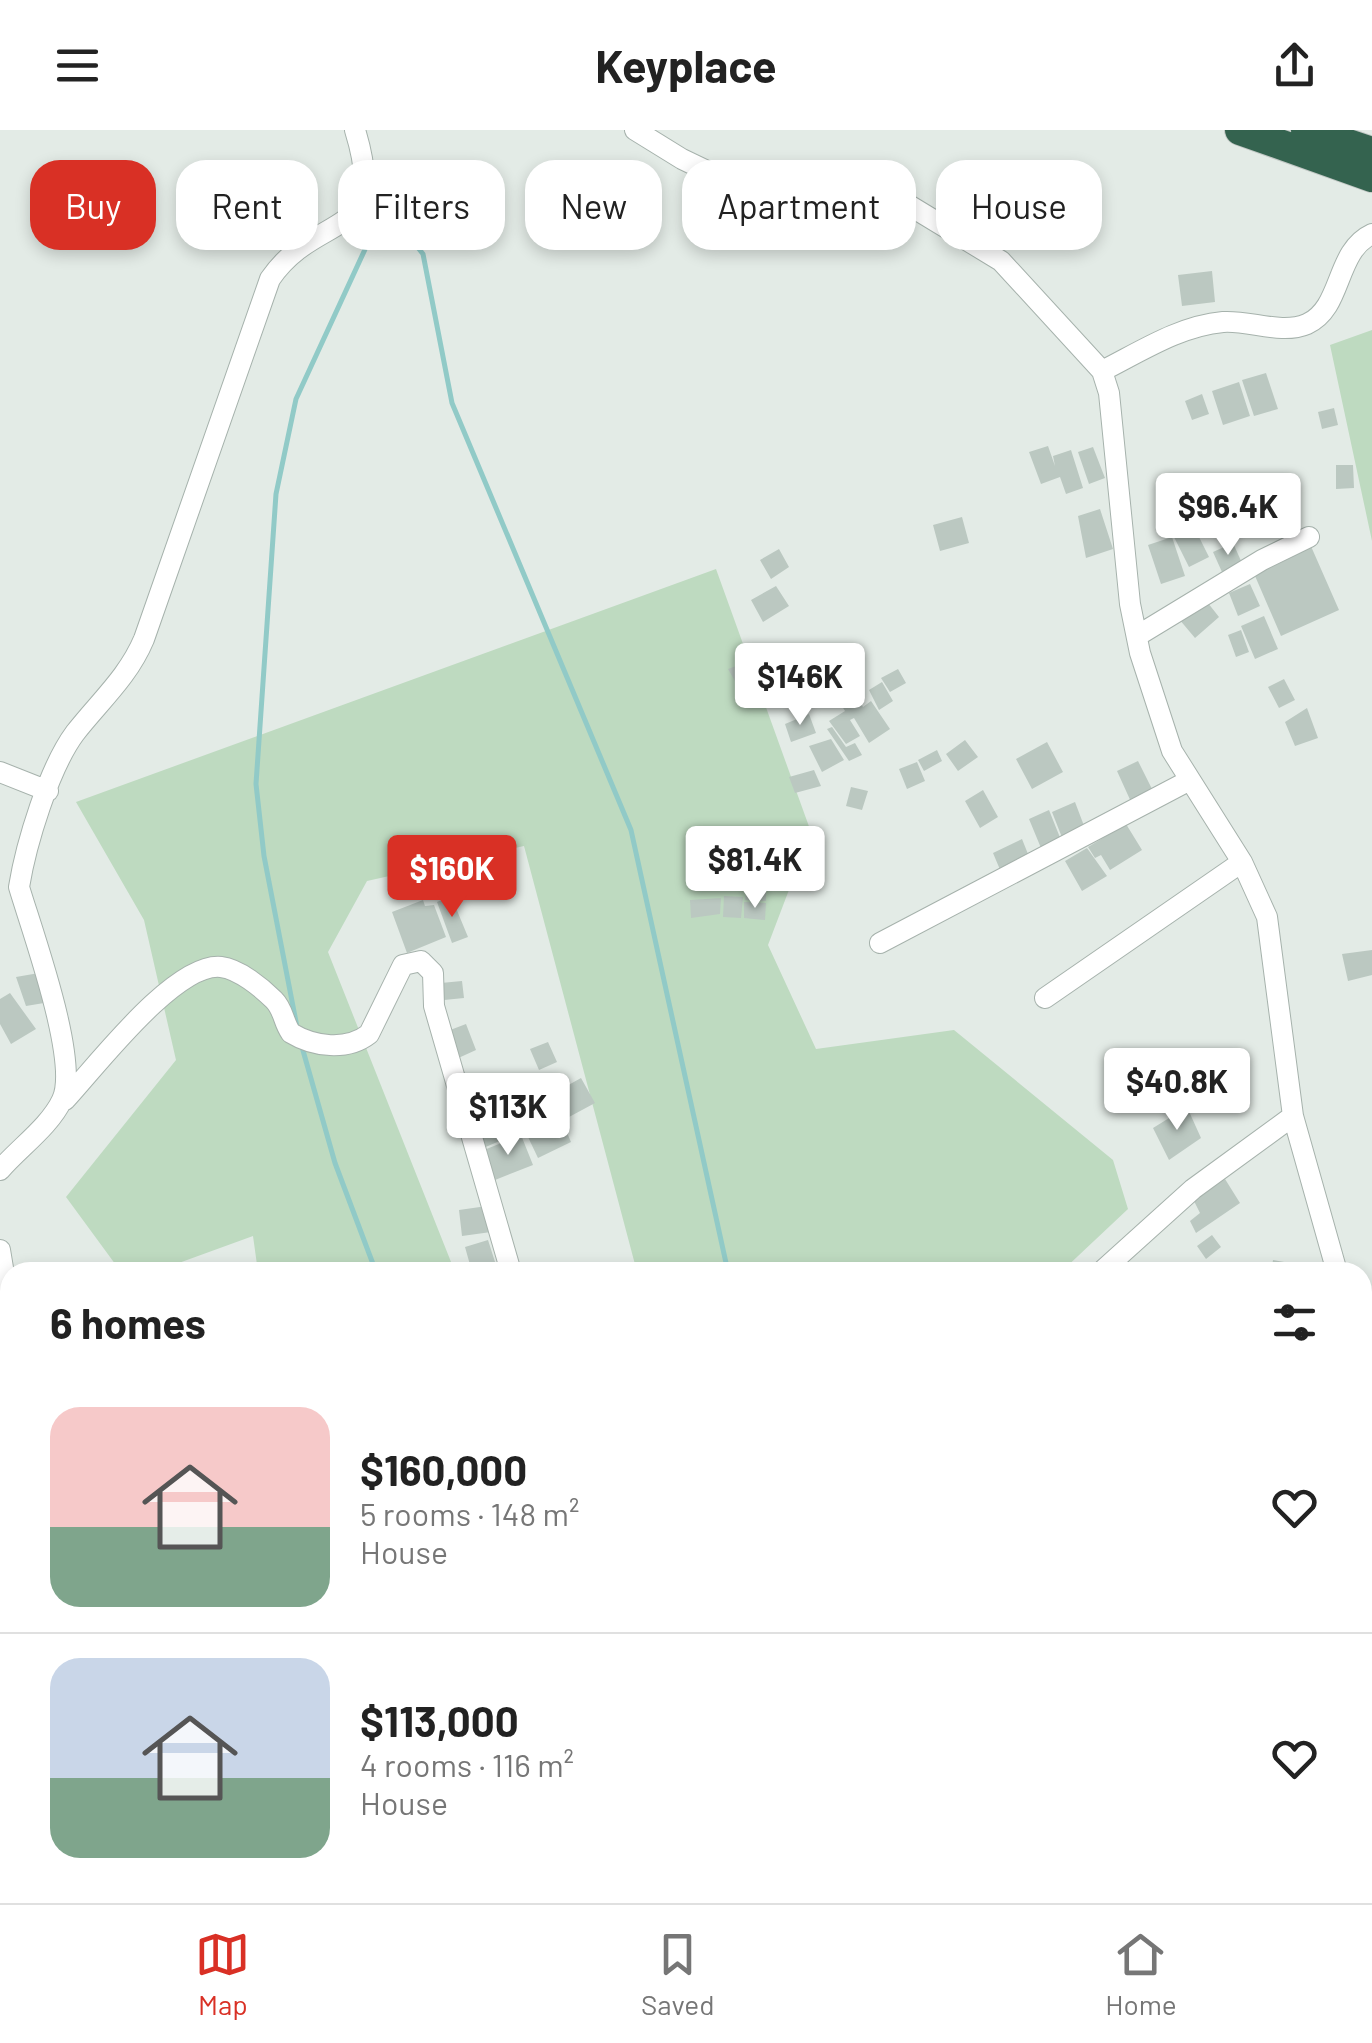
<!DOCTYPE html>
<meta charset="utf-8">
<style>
body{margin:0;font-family:Barlow,sans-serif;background:#f6f6f6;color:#222;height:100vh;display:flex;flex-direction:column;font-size:38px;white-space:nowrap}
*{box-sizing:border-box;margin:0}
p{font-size:32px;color:#767676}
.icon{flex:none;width:55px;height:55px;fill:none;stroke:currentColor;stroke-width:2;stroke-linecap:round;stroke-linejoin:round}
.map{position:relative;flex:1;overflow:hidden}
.sheet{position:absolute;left:0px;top:1132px;width:1372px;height:642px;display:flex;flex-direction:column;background:#fff;border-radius:30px 30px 0 0;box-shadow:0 5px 15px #0003}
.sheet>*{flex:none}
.banner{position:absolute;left:30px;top:30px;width:1312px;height:90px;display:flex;gap:20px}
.price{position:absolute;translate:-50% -85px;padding:0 22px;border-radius:10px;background:#fff;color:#222;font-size:32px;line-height:65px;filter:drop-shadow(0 2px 5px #0008)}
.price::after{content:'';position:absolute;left:50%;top:60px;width:30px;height:22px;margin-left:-15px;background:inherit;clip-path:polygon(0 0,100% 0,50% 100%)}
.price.selected{background:#d93025;color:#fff}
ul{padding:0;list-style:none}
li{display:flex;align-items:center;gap:30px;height:250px;padding:0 50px}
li+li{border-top:2px solid #e0e0e0}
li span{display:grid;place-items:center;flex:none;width:280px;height:200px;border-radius:30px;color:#555}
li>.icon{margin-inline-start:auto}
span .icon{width:120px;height:120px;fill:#fffc;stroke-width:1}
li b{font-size:42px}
h2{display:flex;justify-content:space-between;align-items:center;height:120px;padding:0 50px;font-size:42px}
.pill{padding:0 35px;border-radius:30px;background:#fff;box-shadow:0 5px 15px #0003;font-size:35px;line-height:90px}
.pill.selected{background:#d93025;color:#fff}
header{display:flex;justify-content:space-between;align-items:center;height:130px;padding:0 50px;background:#fff;font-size:45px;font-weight:700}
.menu{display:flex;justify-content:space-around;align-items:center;height:140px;border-top:2px solid #e0e0e0;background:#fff;font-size:28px;color:#767676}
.menu a{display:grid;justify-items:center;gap:5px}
.menu .selected{color:#d93025}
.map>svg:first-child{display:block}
.green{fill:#bedac0}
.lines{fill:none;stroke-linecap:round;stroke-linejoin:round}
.stream{stroke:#91cac7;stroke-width:5}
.building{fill:#bbc8c1}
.minor-casing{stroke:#a6b2ac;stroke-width:22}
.highway-casing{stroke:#c2c8c5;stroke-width:32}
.minor{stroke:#fff;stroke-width:20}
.highway{stroke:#34634f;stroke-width:30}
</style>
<header><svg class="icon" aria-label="menu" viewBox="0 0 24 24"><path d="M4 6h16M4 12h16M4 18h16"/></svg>Keyplace<svg class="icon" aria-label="share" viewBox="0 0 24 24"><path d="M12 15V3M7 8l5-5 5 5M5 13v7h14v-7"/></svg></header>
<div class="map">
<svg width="1372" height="1773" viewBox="0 0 1372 1773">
<rect width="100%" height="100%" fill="#e3ebe6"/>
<path class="green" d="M 1372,200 L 1372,411 L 1330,215 Z
M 716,439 L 811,702 L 768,815 L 816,919 L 954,900 L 1113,1030 L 1128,1079 L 1061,1142 L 637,1142 L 524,716 L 367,751 L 328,822 L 455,1142 L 258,1142 L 253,1106 L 154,1142 L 121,1142 L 66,1067 L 176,930 L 144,790 L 76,672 Z
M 0,1666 L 10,1683 L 10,1765 L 50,1765 L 53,1773 L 0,1773 Z
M 306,1765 L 621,1765 L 617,1773 L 304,1773 Z
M 720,1765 L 1077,1765 L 1068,1773 L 716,1773 Z"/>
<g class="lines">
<path class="stream" d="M 371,45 L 385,76 L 423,124 L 452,273 L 631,700 L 728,1142
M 297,897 L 264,726 L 256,654 L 276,364 L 296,269 L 385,76
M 302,917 L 335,1033 L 376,1142
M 750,1765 L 751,1773
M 514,1773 L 522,1765"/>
</g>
<path class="building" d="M 1212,141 L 1215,172 L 1182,176 L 1178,145 Z
M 1266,243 L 1278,279 L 1254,286 L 1242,250 Z
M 1239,252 L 1250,286 L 1223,295 L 1212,261 Z
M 1202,264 L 1209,284 L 1192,290 L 1185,271 Z
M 1334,278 L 1338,295 L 1322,299 L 1318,282 Z
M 1048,316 L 1055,336 L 1053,326 L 1071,320 L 1083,358 L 1066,364 L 1060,347 L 1041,354 L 1029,322 Z
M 1093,317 L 1105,348 L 1089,354 L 1078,322 Z
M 1336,335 L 1353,335 L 1354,358 L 1336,359 Z
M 1100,379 L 1113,419 L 1086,428 L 1078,386 Z
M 962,387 L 969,413 L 940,421 L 933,395 Z
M 1193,395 L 1209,427 L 1189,437 L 1173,405 Z
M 1172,407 L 1185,446 L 1161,454 L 1148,415 Z
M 1233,413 L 1242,433 L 1222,442 L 1213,422 Z
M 1310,414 L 1339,480 L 1281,506 L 1252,439 Z
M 779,419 L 789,437 L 771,449 L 760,430 Z
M 1250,454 L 1260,476 L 1238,486 L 1229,463 Z
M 776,456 L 789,476 L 763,492 L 751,470 Z
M 1204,468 L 1219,487 L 1195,508 L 1179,489 Z
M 1264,486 L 1278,519 L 1255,529 L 1241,496 Z
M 1241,500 L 1249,522 L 1236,527 L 1228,505 Z
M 793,516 L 803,542 L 773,553 L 768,542 L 763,544 L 757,528 Z
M 755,529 L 765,557 L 743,565 L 728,539 Z
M 898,539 L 906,553 L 890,562 L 881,548 Z
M 1284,549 L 1295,570 L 1279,578 L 1268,557 Z
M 882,552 L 893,571 L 879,580 L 869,560 Z
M 856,565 L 863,577 L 871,571 L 890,599 L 869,613 L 854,588 L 850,590 L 860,606 L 846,614 L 829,591 L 845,581 L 840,573 Z
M 1307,578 L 1318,608 L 1295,616 L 1285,592 Z
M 809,584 L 816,603 L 791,612 L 785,594 Z
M 832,597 L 846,617 L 855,613 L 862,625 L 849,631 L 827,599 Z
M 831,609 L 844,630 L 822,642 L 809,616 Z
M 965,610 L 978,627 L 958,641 L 946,624 Z
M 1047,612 L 1063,642 L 1032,659 L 1016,629 Z
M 937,620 L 942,631 L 924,641 L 918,630 Z
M 1138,631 L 1154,663 L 1132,674 L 1117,641 Z
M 917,632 L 925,651 L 907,659 L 899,639 Z
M 814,640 L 821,656 L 795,663 L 789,647 Z
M 851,657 L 868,661 L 862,680 L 846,676 Z
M 983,660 L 998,687 L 980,698 L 965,671 Z
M 1075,672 L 1086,701 L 1063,710 L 1052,682 Z
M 1049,680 L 1061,710 L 1041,718 L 1029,689 Z
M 1126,694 L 1142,720 L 1110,740 L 1101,725 L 1095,728 L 1088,717 Z
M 1022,709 L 1030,729 L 1001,742 L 993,723 Z
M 1087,718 L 1107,746 L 1082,761 L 1065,731 Z
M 747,757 L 766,758 L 766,771 L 745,770 Z
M 451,766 L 468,807 L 452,813 L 437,772 Z
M 724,766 L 743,767 L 741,788 L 723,787 Z
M 721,768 L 720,784 L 691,788 L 690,770 Z
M 423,770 L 425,776 L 434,775 L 446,807 L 407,823 L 392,782 Z
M 744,772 L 766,773 L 765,790 L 744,788 Z
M 1372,820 L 1372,845 L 1348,851 L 1342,824 Z
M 39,843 L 44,873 L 26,876 L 16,847 Z
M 462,851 L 464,868 L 444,870 L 441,853 Z
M 10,863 L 36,899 L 11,914 L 0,894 L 0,869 Z
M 466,894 L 476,920 L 454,930 L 445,902 Z
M 548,912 L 557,932 L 539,940 L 530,919 Z
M 581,948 L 595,973 L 569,987 L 556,962 Z
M 1187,977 L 1201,1008 L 1169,1030 L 1153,998 Z
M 514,980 L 523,1001 L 481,1019 L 472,998 Z
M 562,991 L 571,1012 L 538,1028 L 528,1007 Z
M 521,1005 L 533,1035 L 495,1050 L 484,1020 Z
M 1225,1049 L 1240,1073 L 1196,1103 L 1190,1091 L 1200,1083 L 1194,1071 Z
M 487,1076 L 491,1102 L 462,1106 L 459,1080 Z
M 1212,1105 L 1221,1117 L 1206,1129 L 1197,1116 Z
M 488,1110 L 496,1135 L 472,1142 L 465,1117 Z
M 1273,1130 L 1301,1135 L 1300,1142 L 1271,1142 Z
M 1362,1188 L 1372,1190 L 1364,1232 L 1362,1232 Z"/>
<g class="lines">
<g class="minor-casing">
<path id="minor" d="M 635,0 L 682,29 L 807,89 L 868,55 L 884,60 L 1001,131 L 1102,241 L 1109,263 L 1130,474 L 1140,523 L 1172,621 L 1242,732 L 1267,787 L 1293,986 L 1337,1142
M 1102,241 C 1140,222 1179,196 1223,192 C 1250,190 1281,205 1307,194 C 1343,178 1335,121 1372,104
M 1137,506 L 1262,430 L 1309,407
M 0,642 L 48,661
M 880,813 L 1190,650
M 1045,868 L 1242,732
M 65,970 C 95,938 175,832 221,837 C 239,839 262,858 274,870 C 284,880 283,892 291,903 C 314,917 347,921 369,904 L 403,835 L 421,831 L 433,843 L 434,876 L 511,1142
M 0,1040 C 19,1018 50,996 62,970 C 80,932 32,801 19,757 C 26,714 49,638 75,603 C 100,571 128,547 144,509 L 270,149 C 318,79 390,114 355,0
M 0,1120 L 7,1162 L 0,1238
M 1101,1142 L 1193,1059 L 1293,986
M 1362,1262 L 1372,1257
M 0,1273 L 10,1296
M 1362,1348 L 1372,1351
M 1362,1379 L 1372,1409
M 1362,1443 L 1372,1436
M 0,1575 L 10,1549
M 188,1765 L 191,1773"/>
</g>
<g class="highway-casing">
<path id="highway" d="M 1240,0 L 1372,47
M 1306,0 L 1372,22"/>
</g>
<use href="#minor" class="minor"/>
<use href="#highway" class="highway"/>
</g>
</svg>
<b class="price" style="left:1228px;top:428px">$96.4K</b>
<b class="price" style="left:800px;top:598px">$146K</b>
<b class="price" style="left:755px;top:781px">$81.4K</b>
<b class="price selected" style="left:452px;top:790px">$160K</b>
<b class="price" style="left:1177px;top:1003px">$40.8K</b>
<b class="price" style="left:508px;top:1028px">$113K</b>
<div class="banner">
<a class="pill selected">Buy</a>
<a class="pill">Rent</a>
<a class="pill">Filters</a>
<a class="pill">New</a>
<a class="pill">Apartment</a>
<a class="pill">House</a>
</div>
<section class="sheet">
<h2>6 homes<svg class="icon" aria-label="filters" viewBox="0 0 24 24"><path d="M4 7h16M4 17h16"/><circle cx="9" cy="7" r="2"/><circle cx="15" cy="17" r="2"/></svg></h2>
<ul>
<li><span style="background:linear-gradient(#f6c9c9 60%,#7fa58c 0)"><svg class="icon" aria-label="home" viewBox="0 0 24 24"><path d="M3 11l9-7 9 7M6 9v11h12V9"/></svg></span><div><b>$160,000</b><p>5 rooms · 148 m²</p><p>House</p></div><svg class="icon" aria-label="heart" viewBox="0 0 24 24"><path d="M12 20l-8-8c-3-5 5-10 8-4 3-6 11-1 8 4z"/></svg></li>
<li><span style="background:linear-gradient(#c9d6e8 60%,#7fa58c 0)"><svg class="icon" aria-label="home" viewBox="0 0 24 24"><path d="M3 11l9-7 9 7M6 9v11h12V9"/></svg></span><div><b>$113,000</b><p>4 rooms · 116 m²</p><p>House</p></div><svg class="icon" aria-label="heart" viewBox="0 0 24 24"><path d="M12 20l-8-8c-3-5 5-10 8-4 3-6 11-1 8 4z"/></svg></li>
</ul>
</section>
</div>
<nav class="menu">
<a class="selected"><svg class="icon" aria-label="map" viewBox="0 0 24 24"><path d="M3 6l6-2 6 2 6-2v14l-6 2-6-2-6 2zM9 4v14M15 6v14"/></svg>Map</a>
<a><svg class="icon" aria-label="saved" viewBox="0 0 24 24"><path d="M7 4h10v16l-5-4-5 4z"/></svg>Saved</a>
<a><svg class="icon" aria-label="home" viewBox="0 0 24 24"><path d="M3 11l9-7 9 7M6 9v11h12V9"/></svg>Home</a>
</nav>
